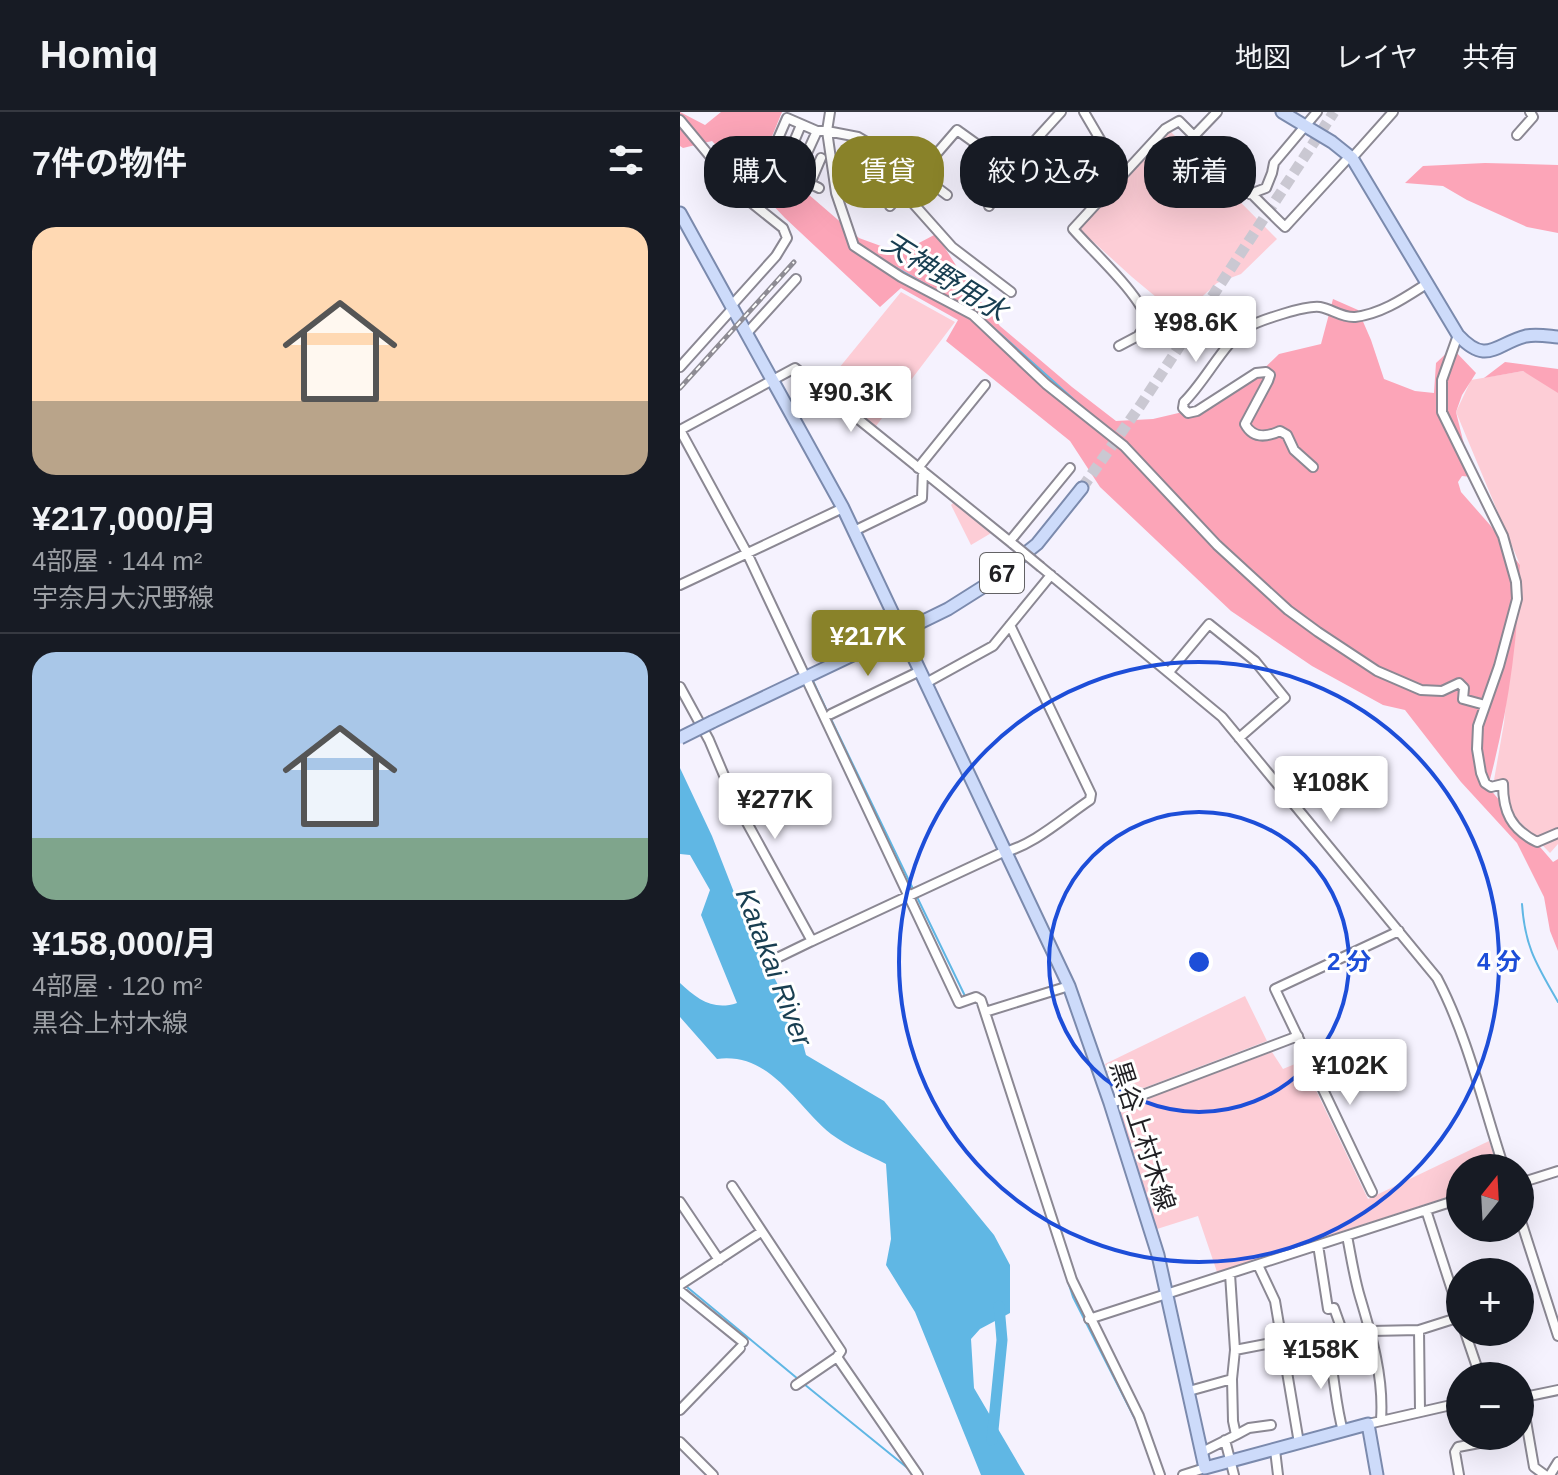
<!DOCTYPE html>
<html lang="ja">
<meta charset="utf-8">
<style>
body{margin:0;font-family:Helvetica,"Noto Sans JP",sans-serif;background:#242831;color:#f1f3f6;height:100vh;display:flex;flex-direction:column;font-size:30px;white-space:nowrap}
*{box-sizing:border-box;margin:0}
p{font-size:26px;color:#9ea1a6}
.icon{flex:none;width:44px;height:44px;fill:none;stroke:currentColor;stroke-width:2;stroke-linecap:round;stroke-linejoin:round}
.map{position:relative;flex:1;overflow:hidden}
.drawer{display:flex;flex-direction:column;background:#171b24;width:680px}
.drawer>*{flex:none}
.guide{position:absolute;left:24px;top:24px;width:734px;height:72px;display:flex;gap:16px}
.needle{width:52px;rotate:18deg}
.fabs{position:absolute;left:766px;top:1042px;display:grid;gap:16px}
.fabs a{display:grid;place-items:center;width:88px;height:88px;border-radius:50%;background:#171b24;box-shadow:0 8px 32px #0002;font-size:40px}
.price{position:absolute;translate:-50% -68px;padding:0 18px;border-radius:8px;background:#fff;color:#222;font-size:26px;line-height:52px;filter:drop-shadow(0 2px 4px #0008)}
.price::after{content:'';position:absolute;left:50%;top:48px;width:24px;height:18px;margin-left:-12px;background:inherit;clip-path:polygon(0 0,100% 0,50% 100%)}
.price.on{background:#898229;color:#fff}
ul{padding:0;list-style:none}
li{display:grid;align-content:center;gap:16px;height:424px;padding:0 32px}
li+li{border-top:2px solid #363941}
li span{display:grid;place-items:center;height:248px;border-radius:24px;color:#555}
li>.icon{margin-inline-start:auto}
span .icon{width:144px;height:144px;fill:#fffc;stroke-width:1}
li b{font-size:34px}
h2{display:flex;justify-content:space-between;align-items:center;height:96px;padding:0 32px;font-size:34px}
.chip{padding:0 28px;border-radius:32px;background:#171b24;box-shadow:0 8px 32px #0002;font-size:28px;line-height:72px}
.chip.on{background:#898229;color:#fff}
header{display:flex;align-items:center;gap:48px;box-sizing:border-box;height:112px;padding:0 40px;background:#171b24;border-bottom:2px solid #363941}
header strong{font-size:38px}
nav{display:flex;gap:44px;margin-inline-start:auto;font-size:28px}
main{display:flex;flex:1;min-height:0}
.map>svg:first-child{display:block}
.green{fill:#fdcdd6}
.forest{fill:#fca5b8}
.water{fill:#60b7e4}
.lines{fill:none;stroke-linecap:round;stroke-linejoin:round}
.stream{stroke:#60b7e4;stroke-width:2}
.river{stroke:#60b7e4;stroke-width:11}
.major-tunnel{stroke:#cac8d2;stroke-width:11;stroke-dasharray:11 5.5;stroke-linecap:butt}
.minor-casing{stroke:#8b8893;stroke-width:12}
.major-casing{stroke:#7b8aad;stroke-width:15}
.minor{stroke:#fff;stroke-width:8}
.major{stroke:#cddbfa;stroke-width:11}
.rail-casing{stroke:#8e8c94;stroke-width:5}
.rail{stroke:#fff;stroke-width:2;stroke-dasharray:6;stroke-linecap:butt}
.minor-bridge-casing{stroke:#8b8893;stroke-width:12;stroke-linecap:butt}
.major-bridge-casing{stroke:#7b8aad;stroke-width:15;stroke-linecap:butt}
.minor-bridge{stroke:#fff;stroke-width:8}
.major-bridge{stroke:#cddbfa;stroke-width:11}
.ring{fill:none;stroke:#1d4ed8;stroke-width:4}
.labels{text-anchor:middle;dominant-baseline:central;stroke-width:6;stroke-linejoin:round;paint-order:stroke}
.shield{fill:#fff;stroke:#636265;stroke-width:2}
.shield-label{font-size:24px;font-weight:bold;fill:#201f23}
.street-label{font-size:26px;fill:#201f23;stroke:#fff}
.water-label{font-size:28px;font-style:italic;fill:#183e51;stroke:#fff}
.centre{fill:#1d4ed8;stroke:#fff;stroke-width:4}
.ring-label{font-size:24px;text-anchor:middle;font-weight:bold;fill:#1d4ed8;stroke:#fff;stroke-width:6;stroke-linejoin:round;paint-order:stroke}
</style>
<header>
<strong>Homiq</strong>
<nav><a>地図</a><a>レイヤ</a><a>共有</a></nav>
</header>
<main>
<section class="drawer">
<h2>7件の物件<svg class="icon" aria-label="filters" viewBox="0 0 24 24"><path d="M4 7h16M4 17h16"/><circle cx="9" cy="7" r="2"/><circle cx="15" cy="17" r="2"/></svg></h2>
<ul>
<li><span style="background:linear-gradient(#ffd9b3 70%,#b9a48a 0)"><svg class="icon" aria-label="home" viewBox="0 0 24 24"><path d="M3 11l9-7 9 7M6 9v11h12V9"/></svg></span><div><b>¥217,000/月</b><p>4部屋 · 144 m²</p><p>宇奈月大沢野線</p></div></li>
<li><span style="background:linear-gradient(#a9c7e8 75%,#7fa58c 0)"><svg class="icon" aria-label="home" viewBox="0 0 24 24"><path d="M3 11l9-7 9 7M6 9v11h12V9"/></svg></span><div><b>¥158,000/月</b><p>4部屋 · 120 m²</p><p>黒谷上村木線</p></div></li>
</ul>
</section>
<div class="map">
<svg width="878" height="1363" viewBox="0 0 878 1363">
<rect width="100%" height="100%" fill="#f5f2fe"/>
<path class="green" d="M 489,18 L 597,127 L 561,162 L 537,171 L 500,205 L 452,165 L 397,115 Z
M 221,180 L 275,210 L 196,314 L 146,272 Z
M 843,259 L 878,278 L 878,732 L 870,741 L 835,705 L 814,668 L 824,611 L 840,453 L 776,300 L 791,268 Z
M 275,389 L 313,420 L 291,433 L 271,393 Z
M 565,884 L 587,929 L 464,976 L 449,972 L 434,977 L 425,952 Z
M 592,940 L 603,957 L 622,949 L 688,1087 L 809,1029 L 818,1056 L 780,1056 L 780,1081 L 537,1160 L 518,1104 L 477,1117 L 439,997 Z"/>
<path class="forest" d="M 0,0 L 25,13 L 41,0 L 102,0 L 79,56 L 128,82 L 179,126 L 220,141 L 256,122 L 291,177 L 320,214 L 392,275 L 436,309 L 473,307 L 524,295 L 568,272 L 599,242 L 641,232 L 653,187 L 678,198 L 691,228 L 704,267 L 735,279 L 754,281 L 756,251 L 772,236 L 796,261 L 782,283 L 776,300 L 792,365 L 782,364 L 778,370 L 781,380 L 810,413 L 840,453 C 838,529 828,601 808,675 L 873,750 L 878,747 L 878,839 L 870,819 L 864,785 L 837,731 L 781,670 L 725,598 L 703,593 L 632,554 L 551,499 L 420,375 L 390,329 L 266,229 L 278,208 L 221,176 L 200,195 L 105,106 L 32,29 L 3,36 L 0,34 Z
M 805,51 L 878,53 L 878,121 L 847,115 L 787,88 L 763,74 L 725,71 L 743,54 Z
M 825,250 L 878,257 L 878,281 L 843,259 L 804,266 Z"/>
<path class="water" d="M 0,656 L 32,724 L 64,806 L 101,879 L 113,895 L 126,943 L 204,989 L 314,1123 L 330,1153 L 330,1201 L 300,1217 L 291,1227 L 294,1276 L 345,1363 L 301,1363 L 235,1200 L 206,1153 L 211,1127 L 206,1052 C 188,1043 167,1034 151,1022 C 115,993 91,940 37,947 L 0,905 L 0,871 C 17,887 33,899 57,891 L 21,803 L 30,778 L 10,743 L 0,742 Z"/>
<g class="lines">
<path class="stream" d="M 153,23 L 153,37
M 155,47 L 161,84
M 204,149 L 293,199
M 298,202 L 410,302
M 442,338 L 472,370
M 490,389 L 533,434
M 615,508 L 679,552
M 105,511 L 128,560
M 701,565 L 714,571
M 133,569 L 147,599
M 150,605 L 234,779
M 237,785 L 285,884
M 842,792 C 845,836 857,853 878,890
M 297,890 L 320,960
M 365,1099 L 393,1185 L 458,1313
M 7,1175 L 118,1267
M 124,1272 L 230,1358"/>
<path class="river" d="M 312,1328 L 322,1228 L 319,1194"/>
<path class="major-tunnel" d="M 402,376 L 460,294 L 654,0"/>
<g class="minor-casing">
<path id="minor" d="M 150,0 L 147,19 L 178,25 L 195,35
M 404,0 L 441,63
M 537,0 L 514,24 C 545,54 574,85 605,115 L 670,44
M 0,8 L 63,84 L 103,116 L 107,126 L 96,144 L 52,193
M 137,19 L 116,65 L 87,52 L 107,6 L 137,19 L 147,19 L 156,81 L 174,134 L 221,165 L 293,203 L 366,272 L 444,334 L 537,433 L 608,498 L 638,520 L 697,559 L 741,578 L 762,579 L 779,571 L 784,576 L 783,587 L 805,593
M 837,23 L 853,5 L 850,0
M 672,46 L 713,0
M 102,58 L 121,13
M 116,65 L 139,76
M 130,72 L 141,46
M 223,80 L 272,135 L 331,180
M 570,82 L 586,76 L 592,61 L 594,51 L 637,0
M 267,83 L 239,62 L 277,18 L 330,56
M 210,94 L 239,62
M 309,94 L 330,56 L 381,0
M 67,221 L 116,167
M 778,223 L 762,268 L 762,300 L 823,424 L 836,470 L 837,487 L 819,554 L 798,614 L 797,637 L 801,661 L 805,671 L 811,675 L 823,672 C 823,700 831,717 857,730 L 878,721
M 439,234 L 458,224 L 468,210 C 460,182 413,140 393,117 L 485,17 L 499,9 L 514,24
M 0,255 L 53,196
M 0,318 L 67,441 L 279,891 L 296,885 L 301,888 L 392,1168 L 459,1304 L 480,1363
M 0,318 L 115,256 L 333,432
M 633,355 L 614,338 L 607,323 L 600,319 C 587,325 573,327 565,312 L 588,269 L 590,263 L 586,260 L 576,261 L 517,299 L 508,301 L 503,296 L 504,290 C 525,270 546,227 568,215 C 581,208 626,193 640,195 C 652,197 662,206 675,205 C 702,202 726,185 748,171
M 238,356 L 305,273
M 174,419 L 242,386 L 243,359
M 330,429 L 390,356
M 361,455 L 542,605 L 757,866 C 788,925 803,993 824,1056
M 0,473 L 163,396
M 489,560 L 529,512 L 575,549 L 605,586 L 559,626
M 246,571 L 313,534 L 371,463
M 0,575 L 29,628 L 54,687 L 132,829 L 321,741 C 353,734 383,706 410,688 L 411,682 L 330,513
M 151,602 L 240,559
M 99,845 L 132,829
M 305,900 L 389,874
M 430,991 L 465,982 L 618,924
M 840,1071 L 878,1059
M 52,1074 L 161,1239 L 157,1245 L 238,1363
M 692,1080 L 595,877 L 719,819
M 0,1090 L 39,1148
M 746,1098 L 780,1203
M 840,1106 L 878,1224
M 667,1124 C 671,1144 674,1165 680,1185 C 692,1225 704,1266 701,1308
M 638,1133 L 648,1197 L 654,1196 L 669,1238
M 578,1153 L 595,1189 L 619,1331
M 550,1162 L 555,1238 L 602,1229
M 0,1173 L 81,1120
M 0,1179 L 63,1230
M 409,1207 L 780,1087
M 739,1218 L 740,1299
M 691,1219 L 739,1218 L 780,1205
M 785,1220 L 800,1264
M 606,1253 L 650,1245 C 655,1270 656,1295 663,1319
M 116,1273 L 157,1245
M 509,1279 L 552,1267 L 555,1238
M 840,1286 L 878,1278
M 842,1286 L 854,1355 L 865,1363
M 0,1298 L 60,1236
M 688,1312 L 780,1291
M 556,1323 L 569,1316 L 591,1313
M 545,1328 L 554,1363
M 0,1330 L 33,1363
M 595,1338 L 598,1363
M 522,1340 L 556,1323 L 553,1309 L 552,1267
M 503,1363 L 525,1356
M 779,1363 L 775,1340 L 778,1335 L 810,1329 L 809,1324
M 870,1363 L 878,1350"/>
</g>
<g class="major-casing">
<path id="major" d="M 602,0 L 652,30 L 672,46 L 778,223 C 807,254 815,232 846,224 C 857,222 867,224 878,225
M 0,101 L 163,396 L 389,874 L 430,991 L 478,1143 L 525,1356 L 688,1312 L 697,1363
M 32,610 L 221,520 L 268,497 L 306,473 L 357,432 L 402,376"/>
</g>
<use href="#minor" class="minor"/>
<use href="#major" class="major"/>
<g class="rail-casing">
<path id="rail" d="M 0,276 L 114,150"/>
</g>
<use href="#rail" class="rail"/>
<g class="minor-bridge-casing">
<path id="minor-bridge" d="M 333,432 L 361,455"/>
</g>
<g class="major-bridge-casing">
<path id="major-bridge" d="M 0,626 L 32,610"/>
</g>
<use href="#minor-bridge" class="minor-bridge"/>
<use href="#major-bridge" class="major-bridge"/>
</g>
<g class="ring">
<circle cx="519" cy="850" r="150"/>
<circle cx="519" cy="850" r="300"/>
</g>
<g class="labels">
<rect class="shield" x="300" y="441" width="44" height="40" rx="6"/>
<g class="shield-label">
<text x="322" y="461">67</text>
</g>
<g class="street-label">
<text transform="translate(463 1024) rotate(72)">黒谷上村木線</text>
</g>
<g class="water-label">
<text transform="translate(265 165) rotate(32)">天神野用水</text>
<text transform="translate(94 855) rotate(69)">Katakai River</text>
</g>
</g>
<circle cx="519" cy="850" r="12" class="centre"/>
<g class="ring-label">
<text x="669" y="858">2 分</text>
<text x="819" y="858">4 分</text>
</g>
</svg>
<div class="fabs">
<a><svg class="needle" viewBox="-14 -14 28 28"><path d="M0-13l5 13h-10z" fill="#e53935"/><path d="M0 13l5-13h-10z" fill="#9ea1a6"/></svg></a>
<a>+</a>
<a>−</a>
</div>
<b class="price" style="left:516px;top:252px">¥98.6K</b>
<b class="price" style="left:171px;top:322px">¥90.3K</b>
<b class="price on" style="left:188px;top:566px">¥217K</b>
<b class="price" style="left:651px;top:712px">¥108K</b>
<b class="price" style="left:95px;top:729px">¥277K</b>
<b class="price" style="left:670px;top:995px">¥102K</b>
<b class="price" style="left:641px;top:1279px">¥158K</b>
<div class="guide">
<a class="chip">購入</a>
<a class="chip on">賃貸</a>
<a class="chip">絞り込み</a>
<a class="chip">新着</a>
</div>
</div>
</main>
